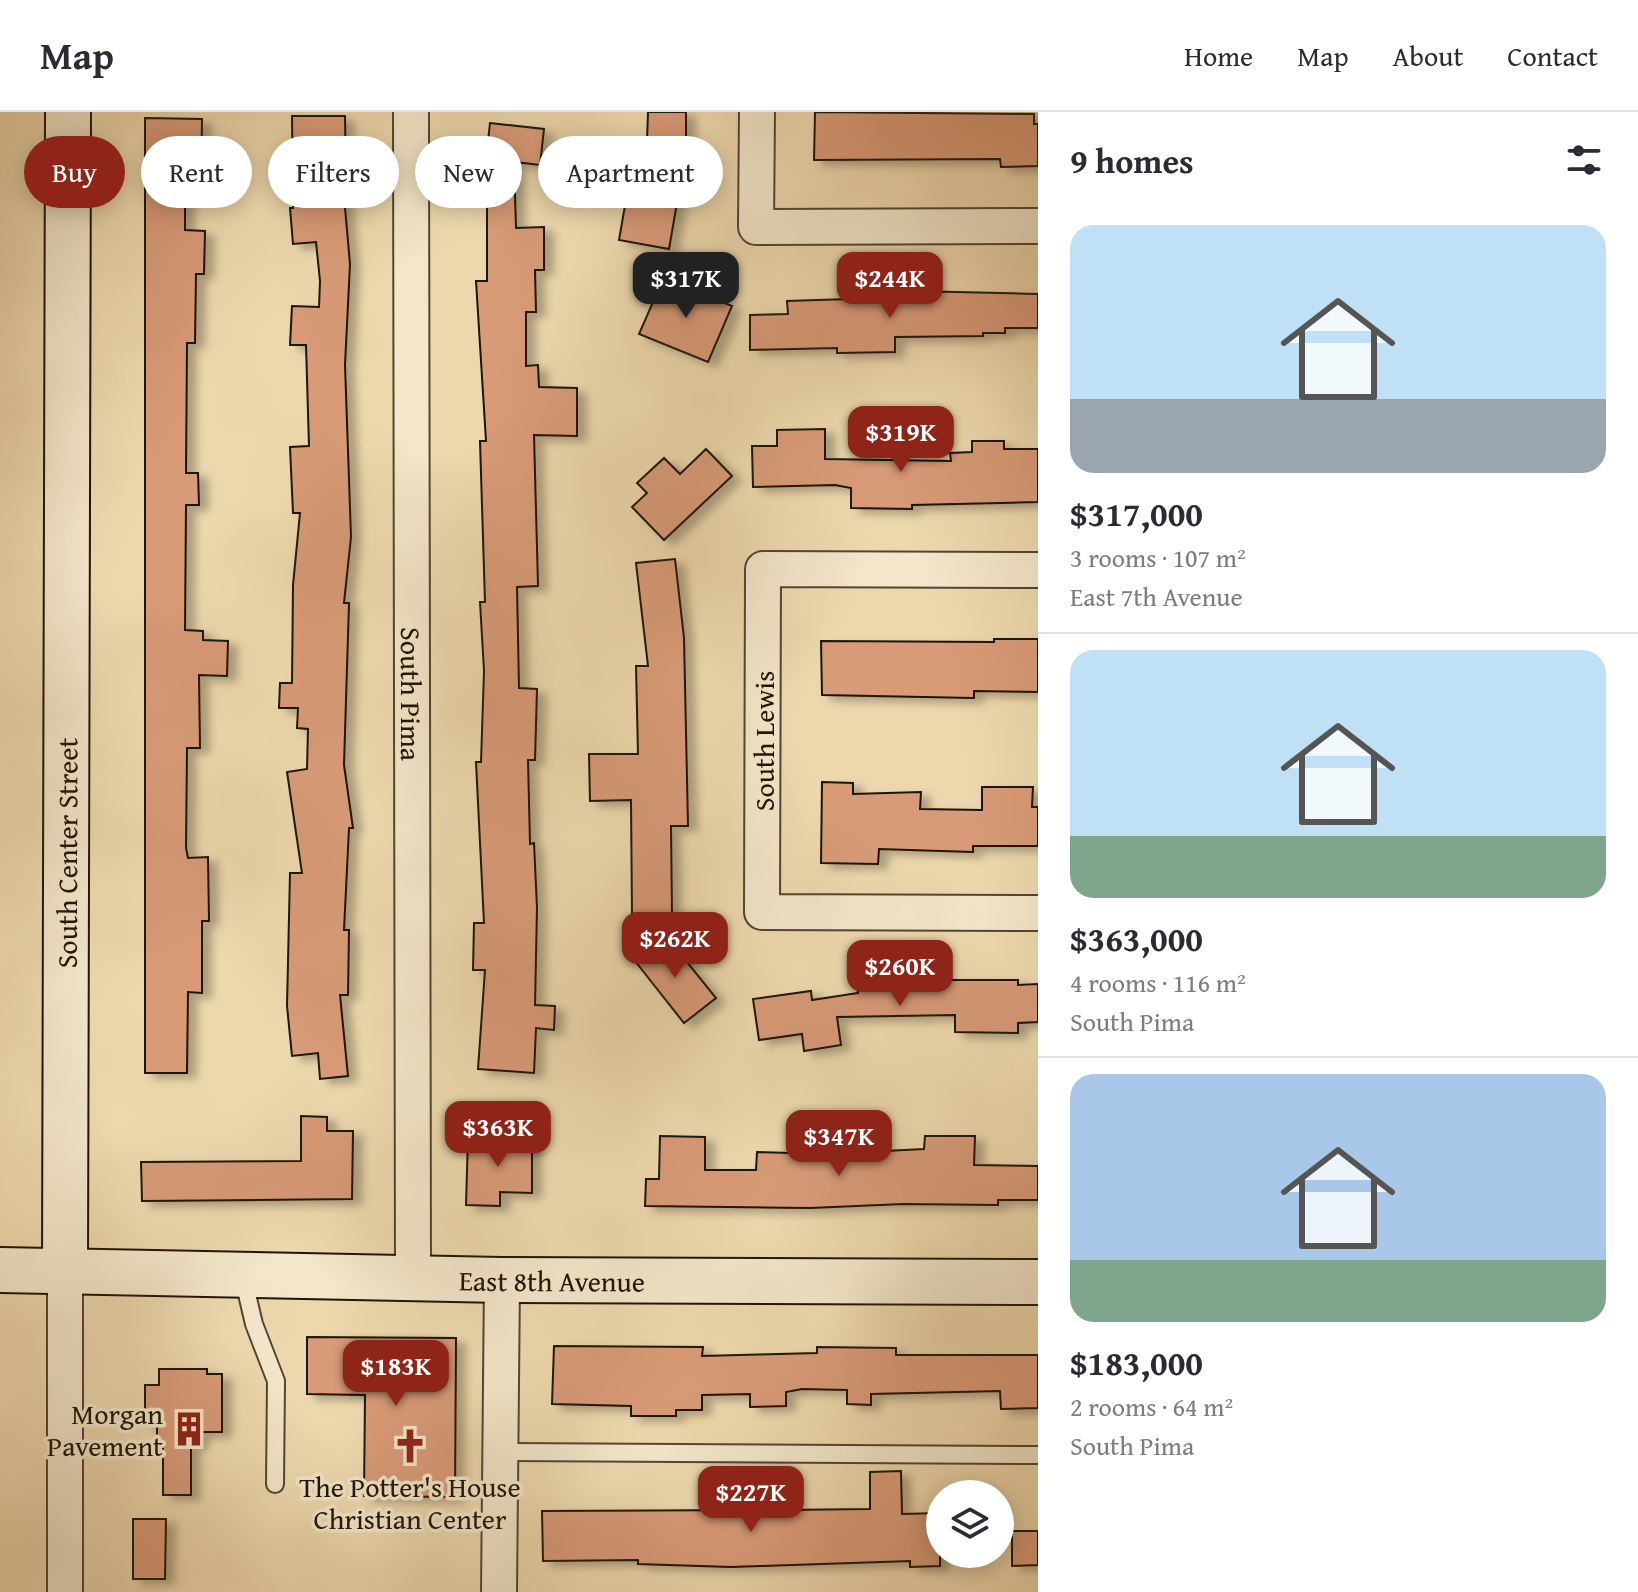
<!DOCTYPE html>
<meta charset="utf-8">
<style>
body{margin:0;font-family:"Gentium Book Plus",serif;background:#f2f2f3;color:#2b2b33;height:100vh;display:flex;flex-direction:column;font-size:30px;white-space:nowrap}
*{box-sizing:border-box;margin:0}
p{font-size:26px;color:#7c7c81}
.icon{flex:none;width:44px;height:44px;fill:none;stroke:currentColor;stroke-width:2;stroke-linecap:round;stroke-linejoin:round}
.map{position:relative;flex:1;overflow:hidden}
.drawer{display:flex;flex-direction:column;background:#fff;width:600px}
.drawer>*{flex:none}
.top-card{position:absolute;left:24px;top:24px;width:760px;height:72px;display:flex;gap:16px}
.fabs{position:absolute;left:926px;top:1368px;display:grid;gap:16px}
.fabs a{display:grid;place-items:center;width:88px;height:88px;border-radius:50%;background:#fff;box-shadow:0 4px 20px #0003;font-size:40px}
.price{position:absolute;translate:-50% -68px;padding:0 18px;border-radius:16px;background:#8f2418;color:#fff;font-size:26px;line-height:52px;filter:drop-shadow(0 2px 4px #0008)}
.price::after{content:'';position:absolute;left:50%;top:48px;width:24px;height:18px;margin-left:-12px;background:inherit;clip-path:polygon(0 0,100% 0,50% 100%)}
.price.selected{background:#222;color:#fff}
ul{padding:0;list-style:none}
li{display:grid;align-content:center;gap:16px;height:424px;padding:0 32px}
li+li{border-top:2px solid #e1e1e2}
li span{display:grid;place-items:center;height:248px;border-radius:24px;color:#555}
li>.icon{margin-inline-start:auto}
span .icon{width:144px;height:144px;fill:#fffc;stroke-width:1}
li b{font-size:34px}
h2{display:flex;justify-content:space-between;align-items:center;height:96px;padding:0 32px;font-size:34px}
.pill{padding:0 28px;border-radius:36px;background:#fff;box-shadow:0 4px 20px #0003;font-size:28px;line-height:72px}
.pill.selected{background:#8f2418;color:#fff}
header{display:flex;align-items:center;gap:48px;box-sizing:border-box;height:112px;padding:0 40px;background:#fff;border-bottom:2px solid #e1e1e2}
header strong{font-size:38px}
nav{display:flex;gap:44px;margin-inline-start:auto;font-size:28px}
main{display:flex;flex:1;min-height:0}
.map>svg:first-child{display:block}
.building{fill:#d89a77;stroke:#1e1408;stroke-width:2;filter:url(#shadow)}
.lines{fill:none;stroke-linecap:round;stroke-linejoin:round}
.lane-casing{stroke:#524531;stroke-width:20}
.street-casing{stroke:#524531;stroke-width:38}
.secondary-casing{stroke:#1e1408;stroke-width:48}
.lane{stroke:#f3e6ca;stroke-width:16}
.street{stroke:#f3e6ca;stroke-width:34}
.secondary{stroke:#f3e6ca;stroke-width:44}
.labels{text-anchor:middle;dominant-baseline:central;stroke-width:7;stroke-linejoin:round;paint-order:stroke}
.street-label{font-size:28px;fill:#1e1408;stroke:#f3e6ca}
.poi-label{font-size:28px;fill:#1e1408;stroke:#f3e6ca;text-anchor:end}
</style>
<header>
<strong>Map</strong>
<nav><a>Home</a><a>Map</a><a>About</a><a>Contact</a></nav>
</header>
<main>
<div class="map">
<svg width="1038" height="1480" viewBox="0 0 1038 1480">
<defs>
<filter id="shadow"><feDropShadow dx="9" dy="5" stdDeviation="4" flood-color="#0004"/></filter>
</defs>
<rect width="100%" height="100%" fill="#edd8ad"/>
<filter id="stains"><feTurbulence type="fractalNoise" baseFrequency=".0025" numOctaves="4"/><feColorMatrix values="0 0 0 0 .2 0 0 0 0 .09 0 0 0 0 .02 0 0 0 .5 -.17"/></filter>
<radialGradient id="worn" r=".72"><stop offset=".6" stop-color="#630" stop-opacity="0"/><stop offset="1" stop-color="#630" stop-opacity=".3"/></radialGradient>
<path class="building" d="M 648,0 L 686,0 L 686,39 L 669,137 L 619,128 L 627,82 L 637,84 L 647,28 Z
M 815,0 L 1034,2 L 1034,12 L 1038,12 L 1038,54 L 1001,55 L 1000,47 L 814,48 Z
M 292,4 L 345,4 L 346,73 L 343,73 L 350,152 L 345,253 L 351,425 L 344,491 L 349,491 L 344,653 L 353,716 L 349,716 L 344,818 L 349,818 L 348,883 L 340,883 L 348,964 L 320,967 L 318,941 L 292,944 L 287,894 L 290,761 L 302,761 L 287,660 L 307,657 L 308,617 L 297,616 L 298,596 L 279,596 L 280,571 L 292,571 L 293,473 L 300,401 L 293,401 L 290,335 L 309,334 L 306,233 L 290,233 L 292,194 L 319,195 L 320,169 L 316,130 L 293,132 L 290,96 L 293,96 Z
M 145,6 L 202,7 L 201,70 L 185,69 L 185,118 L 205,119 L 204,162 L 196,162 L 195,231 L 187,231 L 186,361 L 198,361 L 199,393 L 186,393 L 185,518 L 203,519 L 203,528 L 228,529 L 227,564 L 199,563 L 200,636 L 187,636 L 186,736 L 188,746 L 208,745 L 209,809 L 202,809 L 202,881 L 188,880 L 187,961 L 145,961 Z
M 490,11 L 544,17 L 540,53 L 514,50 L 516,116 L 544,115 L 544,158 L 535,158 L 536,200 L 526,200 L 526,254 L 538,253 L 539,275 L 577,276 L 577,324 L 534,323 L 538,474 L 517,475 L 519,576 L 537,577 L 535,648 L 528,648 L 530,732 L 534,731 L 537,796 L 535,893 L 555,894 L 554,918 L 536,916 L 534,961 L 478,957 L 485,858 L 473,858 L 474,811 L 484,811 L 476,650 L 481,650 L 484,559 L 480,490 L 485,490 L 480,329 L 486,329 L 476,169 L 487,169 L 487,74 L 483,74 Z
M 664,165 L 732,194 L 708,250 L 639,222 Z
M 912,179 L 1038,182 L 1038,216 L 1005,216 L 1005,221 L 983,221 L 983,224 L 895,225 L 895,240 L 837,241 L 837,236 L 750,238 L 750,203 L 788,202 L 787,189 L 849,187 L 849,180 Z
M 825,317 L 825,347 L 951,349 L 950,341 L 972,340 L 972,329 L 1004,329 L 1004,337 L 1038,337 L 1038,390 L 912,393 L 912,397 L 851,396 L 851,376 L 835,373 L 753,375 L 752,334 L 777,334 L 777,318 Z
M 706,337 L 732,364 L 664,428 L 632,395 L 647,381 L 637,371 L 664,346 L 680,362 Z
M 675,447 L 684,526 L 688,714 L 671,714 L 672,802 L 632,803 L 631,688 L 590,689 L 589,642 L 638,642 L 636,554 L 648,554 L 636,451 Z
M 994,527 L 1038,527 L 1038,580 L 974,579 L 974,586 L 822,583 L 821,529 L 994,530 Z
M 822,670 L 853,671 L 853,682 L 921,680 L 920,697 L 982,698 L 982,675 L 1033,675 L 1032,695 L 1038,695 L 1038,734 L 973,734 L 973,740 L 879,737 L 878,752 L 821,751 Z
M 666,824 L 716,886 L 684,911 L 635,849 Z
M 857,868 L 1018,868 L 1018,873 L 1038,872 L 1038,910 L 1018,911 L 1018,921 L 955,920 L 955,903 L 837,905 L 841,933 L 804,939 L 802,922 L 759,928 L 753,887 L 811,879 L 812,888 L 858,881 Z
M 301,1004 L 327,1005 L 327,1019 L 353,1019 L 352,1087 L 142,1089 L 141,1050 L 301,1049 Z
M 660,1024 L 705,1025 L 705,1058 L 756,1058 L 757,1040 L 825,1042 L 924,1037 L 925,1024 L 975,1024 L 974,1053 L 1038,1054 L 1038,1088 L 998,1088 L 998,1093 L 903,1092 L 810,1096 L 645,1094 L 646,1067 L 659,1067 Z
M 468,1025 L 532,1027 L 532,1081 L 500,1080 L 500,1094 L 466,1093 Z
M 307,1225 L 456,1226 L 455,1385 L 364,1384 L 365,1283 L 307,1282 Z
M 554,1234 L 703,1235 L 702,1244 L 817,1241 L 817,1235 L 896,1236 L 896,1243 L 1038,1243 L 1038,1296 L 1001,1297 L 1000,1279 L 871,1282 L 871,1293 L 847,1292 L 847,1278 L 802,1277 L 786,1280 L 786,1294 L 750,1295 L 750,1282 L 702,1283 L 702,1298 L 676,1298 L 676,1304 L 631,1304 L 631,1294 L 552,1292 Z
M 159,1257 L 207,1257 L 207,1262 L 222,1262 L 222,1320 L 199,1320 L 199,1332 L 191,1332 L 191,1383 L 163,1383 L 163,1333 L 157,1333 L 157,1313 L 145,1313 L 145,1273 L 159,1273 Z
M 901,1359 L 902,1402 L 940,1401 L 940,1454 L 910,1455 L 910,1449 L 731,1455 L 638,1452 L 638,1448 L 543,1449 L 542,1399 L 757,1398 L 756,1376 L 781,1376 L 782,1398 L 870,1397 L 870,1360 Z
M 133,1407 L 166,1407 L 165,1467 L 133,1467 Z
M 1012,1419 L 1038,1419 L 1038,1453 L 1012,1454 Z"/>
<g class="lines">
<g class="lane-casing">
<path id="lane" d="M 243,1165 L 254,1212 L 276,1269 L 275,1372
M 499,1340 L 1038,1343"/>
</g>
<g class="street-casing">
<g id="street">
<path id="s1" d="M 411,0 L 413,1165"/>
<path d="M 757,0 L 756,115 L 1038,114"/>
<path d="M 1038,458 L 763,457 L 762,800 L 1038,801"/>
<path d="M 65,1159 L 65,1480"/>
<path d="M 499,1480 L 502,1168"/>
</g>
</g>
<g class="secondary-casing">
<g id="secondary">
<path id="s2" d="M 0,1158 L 502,1168 L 1038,1170"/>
<path id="s3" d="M 65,1159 L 68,0"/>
</g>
</g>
<use href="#lane" class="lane"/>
<use href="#street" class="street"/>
<use href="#secondary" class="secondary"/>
</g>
<defs>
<g id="building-bare" transform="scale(2.76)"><path d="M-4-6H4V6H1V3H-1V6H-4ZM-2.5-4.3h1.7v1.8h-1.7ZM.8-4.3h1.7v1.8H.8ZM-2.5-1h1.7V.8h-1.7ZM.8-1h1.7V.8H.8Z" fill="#8f2418" stroke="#f3e6ca" stroke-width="2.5" paint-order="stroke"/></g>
<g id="church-bare" transform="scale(2.76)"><path d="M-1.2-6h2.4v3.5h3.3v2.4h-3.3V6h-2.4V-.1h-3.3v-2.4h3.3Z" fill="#8f2418" stroke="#f3e6ca" stroke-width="2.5" paint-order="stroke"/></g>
</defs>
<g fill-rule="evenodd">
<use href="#building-bare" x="189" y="1317"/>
<use href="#church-bare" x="410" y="1334"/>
</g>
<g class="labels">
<g class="street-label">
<text stroke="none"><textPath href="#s1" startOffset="582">South Pima</textPath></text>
<text transform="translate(763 629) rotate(-90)">South Lewis</text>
<text stroke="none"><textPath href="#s3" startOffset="418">South Center Street</textPath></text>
<text stroke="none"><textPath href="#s2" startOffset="552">East 8th Avenue</textPath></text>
</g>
<g class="poi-label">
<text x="163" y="1301">Morgan<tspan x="163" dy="32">Pavement</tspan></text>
<text x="410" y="1374" text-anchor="middle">The Potter's House<tspan x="410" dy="32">Christian Center</tspan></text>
</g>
</g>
<rect width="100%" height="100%" filter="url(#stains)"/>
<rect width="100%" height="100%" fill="url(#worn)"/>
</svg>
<div class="fabs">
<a><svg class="icon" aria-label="layers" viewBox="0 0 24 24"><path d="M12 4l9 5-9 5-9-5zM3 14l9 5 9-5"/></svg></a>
</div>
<b class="price selected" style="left:686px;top:208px">$317K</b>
<b class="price" style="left:890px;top:208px">$244K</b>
<b class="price" style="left:901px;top:362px">$319K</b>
<b class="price" style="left:675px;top:868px">$262K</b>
<b class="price" style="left:900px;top:896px">$260K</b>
<b class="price" style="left:498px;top:1057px">$363K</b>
<b class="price" style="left:839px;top:1066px">$347K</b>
<b class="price" style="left:396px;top:1296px">$183K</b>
<b class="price" style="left:751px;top:1422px">$227K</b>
<div class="top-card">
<a class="pill selected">Buy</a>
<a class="pill">Rent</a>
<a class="pill">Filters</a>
<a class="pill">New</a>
<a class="pill">Apartment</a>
</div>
</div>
<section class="drawer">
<h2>9 homes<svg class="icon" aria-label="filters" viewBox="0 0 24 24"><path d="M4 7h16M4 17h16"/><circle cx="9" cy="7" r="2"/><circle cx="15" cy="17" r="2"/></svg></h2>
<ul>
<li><span style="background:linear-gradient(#bfe0f5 70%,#9aa5b1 0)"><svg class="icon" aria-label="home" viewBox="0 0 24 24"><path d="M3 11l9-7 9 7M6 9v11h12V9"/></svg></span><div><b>$317,000</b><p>3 rooms · 107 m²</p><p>East 7th Avenue</p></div></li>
<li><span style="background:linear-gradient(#bfe0f5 75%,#7fa58c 0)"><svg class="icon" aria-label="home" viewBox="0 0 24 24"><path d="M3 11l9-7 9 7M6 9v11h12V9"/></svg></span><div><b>$363,000</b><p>4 rooms · 116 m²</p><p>South Pima</p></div></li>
<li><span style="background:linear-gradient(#a9c7e8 75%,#7fa58c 0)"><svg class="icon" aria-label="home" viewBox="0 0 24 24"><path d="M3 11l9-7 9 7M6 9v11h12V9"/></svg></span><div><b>$183,000</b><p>2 rooms · 64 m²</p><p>South Pima</p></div></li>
</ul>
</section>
</main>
